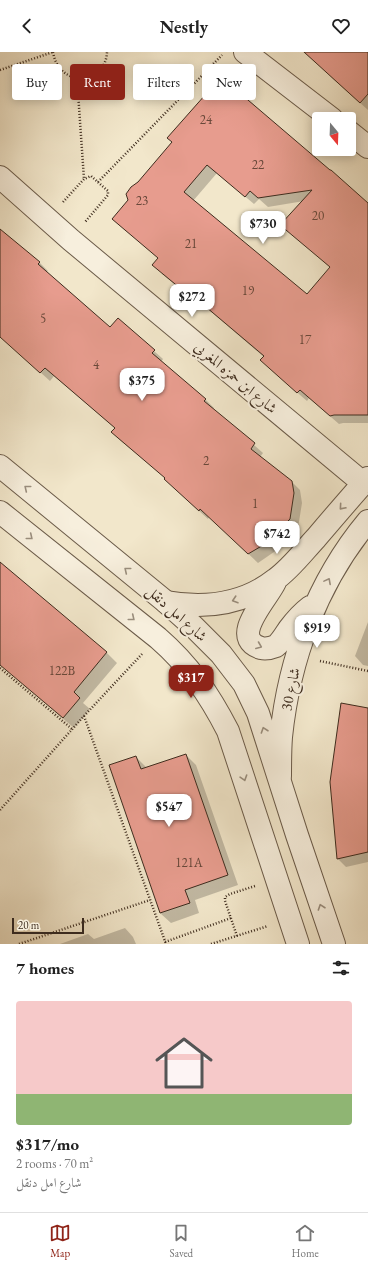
<!DOCTYPE html>
<meta charset="utf-8">
<style>
body{margin:0;font-family:"EB Garamond",Amiri,serif;background:#f2f2f2;color:#222;height:100vh;display:flex;flex-direction:column;font-size:15px;white-space:nowrap}
*{box-sizing:border-box;margin:0}
p{font-size:13px;color:#767676}
.icon{flex:none;width:22px;height:22px;fill:none;stroke:currentColor;stroke-width:2;stroke-linecap:round;stroke-linejoin:round}
.map{position:relative;height:892px;overflow:hidden}
.side{display:flex;flex-direction:column;background:#fff;flex:1}
.side>*{flex:none}
.banner{position:absolute;left:12px;top:12px;width:344px;height:36px;display:flex;gap:8px}
.needle{width:26px;rotate:161deg}
.controls{position:absolute;left:312px;top:60px;display:grid;gap:8px}
.controls a{display:grid;place-items:center;width:44px;height:44px;border-radius:4px;background:#fff;box-shadow:0 2px 10px #0003;font-size:20px}
.scale{position:absolute;left:12px;bottom:10px;width:72px;box-sizing:border-box;padding-left:4px;border:2px solid #3e2c1e;border-top:0;font-size:11px;line-height:14px;white-space:nowrap;color:#3e2c1e;-webkit-text-stroke:3px #f7efdd;paint-order:stroke}
.price{position:absolute;translate:-50% -34px;padding:0 9px;border-radius:8px;background:#fff;color:#222;font-size:13px;line-height:26px;filter:drop-shadow(0 1px 2px #0008)}
.price::after{content:'';position:absolute;left:50%;top:24px;width:12px;height:9px;margin-left:-6px;background:inherit;clip-path:polygon(0 0,100% 0,50% 100%)}
.price.current{background:#8f2418;color:#fff}
ul{padding:0;list-style:none}
li{display:grid;align-content:center;gap:8px;height:212px;padding:0 16px}
li span{display:grid;place-items:center;height:124px;border-radius:4px;color:#555}
li>.icon{margin-inline-start:auto}
span .icon{width:72px;height:72px;fill:#fffc;stroke-width:1}
li b{font-size:17px}
h2{display:flex;justify-content:space-between;align-items:center;height:48px;padding:0 16px;font-size:17px}
.tag{padding:0 14px;border-radius:4px;background:#fff;box-shadow:0 2px 10px #0003;font-size:14px;line-height:36px}
.tag.current{background:#8f2418;color:#fff}
header{display:flex;justify-content:space-between;align-items:center;height:52px;padding:0 16px;background:#fff;font-size:18px;font-weight:700}
.menu{display:flex;justify-content:space-around;align-items:center;height:56px;border-top:1px solid #e0e0e0;background:#fff;font-size:11px;color:#767676}
.menu a{display:grid;justify-items:center;gap:2px}
.menu .current{color:#8f2418}
.map>svg:first-child{display:block}
.shadow{fill:#0003;fill-rule:evenodd}
.building{fill:#e79c8e;stroke:#3e2c1e;fill-rule:evenodd}
.lines{fill:none;stroke-linecap:round;stroke-linejoin:round}
.minor-casing{stroke:#6b5b49;stroke-width:24}
.tertiary-casing{stroke:#6b5b49;stroke-width:24}
.path{stroke:#3e2c1e;stroke-width:2.5;stroke-dasharray:1 2;stroke-linecap:butt}
.minor{stroke:#f7efdd;stroke-width:22}
.tertiary{stroke:#f7efdd;stroke-width:22}
.oneway{stroke:#9a8e7e}
.labels{text-anchor:middle;dominant-baseline:central;stroke-width:4;stroke-linejoin:round;paint-order:stroke}
.number-label{font-size:13px;fill:#68483a}
.street-label{font-size:15px;fill:#3e2c1e;stroke:#f7efdd}
</style>
<header><svg class="icon" aria-label="back" viewBox="0 0 24 24"><path d="M15 5l-7 7 7 7"/></svg>Nestly<svg class="icon" aria-label="heart" viewBox="0 0 24 24"><path d="M12 20l-8-8c-3-5 5-10 8-4 3-6 11-1 8 4z"/></svg></header>
<div class="map">
<svg width="368" height="892" viewBox="0 0 368 892">
<rect width="100%" height="100%" fill="#f2e7cb"/>
<filter id="stains"><feTurbulence type="fractalNoise" baseFrequency=".005" numOctaves="4"/><feColorMatrix values="0 0 0 0 .2 0 0 0 0 .09 0 0 0 0 .02 0 0 0 .5 -.17"/></filter>
<radialGradient id="worn" r=".72"><stop offset=".6" stop-color="#630" stop-opacity="0"/><stop offset="1" stop-color="#630" stop-opacity=".3"/></radialGradient>
<path class="shadow" d="M 303,0 L 368,0 L 368,58 L 332,26 L 324,17 Z
M 173,90 L 368,153 L 368,371 L 343,371 L 339,372 L 309,346 L 307,349 L 270,317 L 264,305 L 202,252 L 201,254 L 162,222 L 159,207 L 113,167 L 129,148 L 139,131 ZM 217,121 L 254,152 L 259,147 L 268,155 L 304,149 L 281,173 L 331,216 L 307,244 L 193,149 Z
M 0,178 L 39,210 L 48,219 L 46,220 L 110,276 L 118,267 L 163,307 L 161,310 L 205,347 L 214,356 L 213,357 L 263,401 L 260,405 L 291,429 L 300,438 L 302,451 L 298,476 L 274,500 L 258,511 L 209,465 L 208,467 L 174,436 L 166,426 L 121,389 L 112,380 L 115,376 L 54,324 L 50,329 L 11,294 L 0,281 Z
M 7,518 L 107,601 L 117,611 L 83,651 L 90,657 L 74,676 L 25,634 L 0,609 L 0,526 Z
M 368,570 L 368,614 L 363,613 L 355,604 Z
M 368,657 L 368,810 L 346,815 L 338,807 L 331,730 Z
M 186,703 L 196,713 L 238,833 L 195,848 L 199,861 L 171,871 L 160,861 L 136,705 L 146,715 Z
M 125,876 L 133,885 L 136,892 L 60,892 L 88,882 L 94,887 Z"/>
<path class="building" d="M 304,0 L 368,0 L 368,42 L 360,51 Z
M 221,25 L 330,118 L 331,118 L 368,151 L 368,363 L 334,363 L 330,364 L 300,338 L 297,341 L 260,308 L 264,304 L 193,244 L 192,246 L 152,213 L 158,206 L 112,167 L 128,148 L 126,142 L 131,135 L 138,130 L 172,90 L 167,86 ZM 207,113 L 245,145 L 250,139 L 258,146 L 312,138 L 280,173 L 330,215 L 307,242 L 184,140 Z
M 0,177 L 40,210 L 38,212 L 110,275 L 118,266 L 155,298 L 152,301 L 206,347 L 204,349 L 255,391 L 251,397 L 292,429 L 294,441 L 290,467 L 265,492 L 248,502 L 200,457 L 199,459 L 164,427 L 165,426 L 111,380 L 115,376 L 45,316 L 40,321 L 0,285 Z
M 0,510 L 107,600 L 74,640 L 80,646 L 63,666 L 0,613 Z
M 341,651 L 368,656 L 368,800 L 337,807 L 330,730 Z
M 186,702 L 228,823 L 185,838 L 190,851 L 160,861 L 109,713 L 136,704 L 141,717 Z"/>
<g class="lines">
<g class="minor-casing">
<path id="minor" d="M 245,0 L 332,67
M 349,80 L 368,95
M 0,125 L 71,188 L 363,431
M 275,530 C 268,546 228,586 261,596 C 266,597 271,596 276,594 C 281,590 285,583 289,577 C 295,569 302,561 310,555
M 166,550 C 205,557 243,553 276,527 C 291,516 303,500 316,486 C 333,466 350,446 368,426
M 280,724 C 280,711 280,698 281,685 C 289,607 317,530 368,469"/>
</g>
<g class="tertiary-casing">
<path id="tertiary" d="M 0,414 L 166,550 L 194,575 L 221,602 L 244,632 L 258,661 L 297,783 L 334,892
M 0,460 L 158,586 C 189,613 209,642 228,679 L 298,892"/>
</g>
<path class="path" d="M 53,0 C 59,37 106,32 107,0
M 0,18 L 53,0
M 77,26 L 84,127
M 98,130 L 222,3
M 63,150 L 84,127 L 91,124 L 108,139 L 108,143 L 85,170
M 320,609 L 368,619
M 0,616 L 72,677
M 84,664 L 166,892
M 0,758 L 84,664 L 142,602
M 237,884 L 225,849 L 225,845 L 230,842 L 255,834
M 165,890 L 231,866
M 19,892 L 150,848
M 211,892 L 268,874"/>
<use href="#minor" class="minor"/>
<use href="#tertiary" class="tertiary"/>
</g>
<defs><path id="oneway-chevron" d="M-2-3.5L2.5 0L-2 3.5" fill="none" stroke-width="1.6" stroke-linecap="round" stroke-linejoin="round"/></defs>
<g class="oneway">
<use href="#oneway-chevron" transform="translate(27 436) rotate(-141)"/>
<use href="#oneway-chevron" transform="translate(342 455) rotate(131)"/>
<use href="#oneway-chevron" transform="translate(30 485) rotate(39)"/>
<use href="#oneway-chevron" transform="translate(127 518) rotate(-141)"/>
<use href="#oneway-chevron" transform="translate(328 529) rotate(-62)"/>
<use href="#oneway-chevron" transform="translate(235 548) rotate(162)"/>
<use href="#oneway-chevron" transform="translate(132 566) rotate(39)"/>
<use href="#oneway-chevron" transform="translate(259 594) rotate(22)"/>
<use href="#oneway-chevron" transform="translate(264 678) rotate(-109)"/>
<use href="#oneway-chevron" transform="translate(244 726) rotate(72)"/>
<use href="#oneway-chevron" transform="translate(321 855) rotate(-109)"/>
</g>
<g class="labels">
<g class="number-label">
<text x="206" y="67">24</text>
<text x="258" y="112">22</text>
<text x="142" y="148">23</text>
<text x="318" y="163">20</text>
<text x="191" y="191">21</text>
<text x="248" y="238">19</text>
<text x="43" y="266">5</text>
<text x="305" y="287">17</text>
<text x="96" y="312">4</text>
<text x="206" y="408">2</text>
<text x="255" y="451">1</text>
<text x="62" y="618">122B</text>
<text x="189" y="810">121A</text>
</g>
<g class="street-label">
<text transform="translate(236 325) rotate(40)">شارع ابن حمزه المغربي</text>
<text transform="translate(177 561) rotate(42)">شارع امل دنقل</text>
<text transform="translate(290 637) rotate(-78)">شارع 30</text>
</g>
</g>
<rect width="100%" height="100%" filter="url(#stains)"/>
<rect width="100%" height="100%" fill="url(#worn)"/>
</svg>
<div class="controls">
<a><svg class="needle" viewBox="-14 -14 28 28"><path d="M0-13l5 13h-10z" fill="#e53935"/><path d="M0 13l5-13h-10z" fill="#767676"/></svg></a>
</div>
<div class="scale">20 m</div>
<b class="price" style="left:263px;top:193px">$730</b>
<b class="price" style="left:192px;top:266px">$272</b>
<b class="price" style="left:142px;top:350px">$375</b>
<b class="price" style="left:277px;top:503px">$742</b>
<b class="price" style="left:317px;top:597px">$919</b>
<b class="price current" style="left:191px;top:647px">$317</b>
<b class="price" style="left:169px;top:776px">$547</b>
<div class="banner">
<a class="tag">Buy</a>
<a class="tag current">Rent</a>
<a class="tag">Filters</a>
<a class="tag">New</a>
</div>
</div>
<section class="side">
<h2>7 homes<svg class="icon" aria-label="filters" viewBox="0 0 24 24"><path d="M4 7h16M4 17h16"/><circle cx="9" cy="7" r="2"/><circle cx="15" cy="17" r="2"/></svg></h2>
<ul>
<li><span style="background:linear-gradient(#f6c9c9 75%,#8fb573 0)"><svg class="icon" aria-label="home" viewBox="0 0 24 24"><path d="M3 11l9-7 9 7M6 9v11h12V9"/></svg></span><div><b>$317/mo</b><p>2 rooms · 70 m²</p><p>شارع امل دنقل</p></div></li>
</ul>
</section>
<nav class="menu">
<a class="current"><svg class="icon" aria-label="map" viewBox="0 0 24 24"><path d="M3 6l6-2 6 2 6-2v14l-6 2-6-2-6 2zM9 4v14M15 6v14"/></svg>Map</a>
<a><svg class="icon" aria-label="saved" viewBox="0 0 24 24"><path d="M7 4h10v16l-5-4-5 4z"/></svg>Saved</a>
<a><svg class="icon" aria-label="home" viewBox="0 0 24 24"><path d="M3 11l9-7 9 7M6 9v11h12V9"/></svg>Home</a>
</nav>
